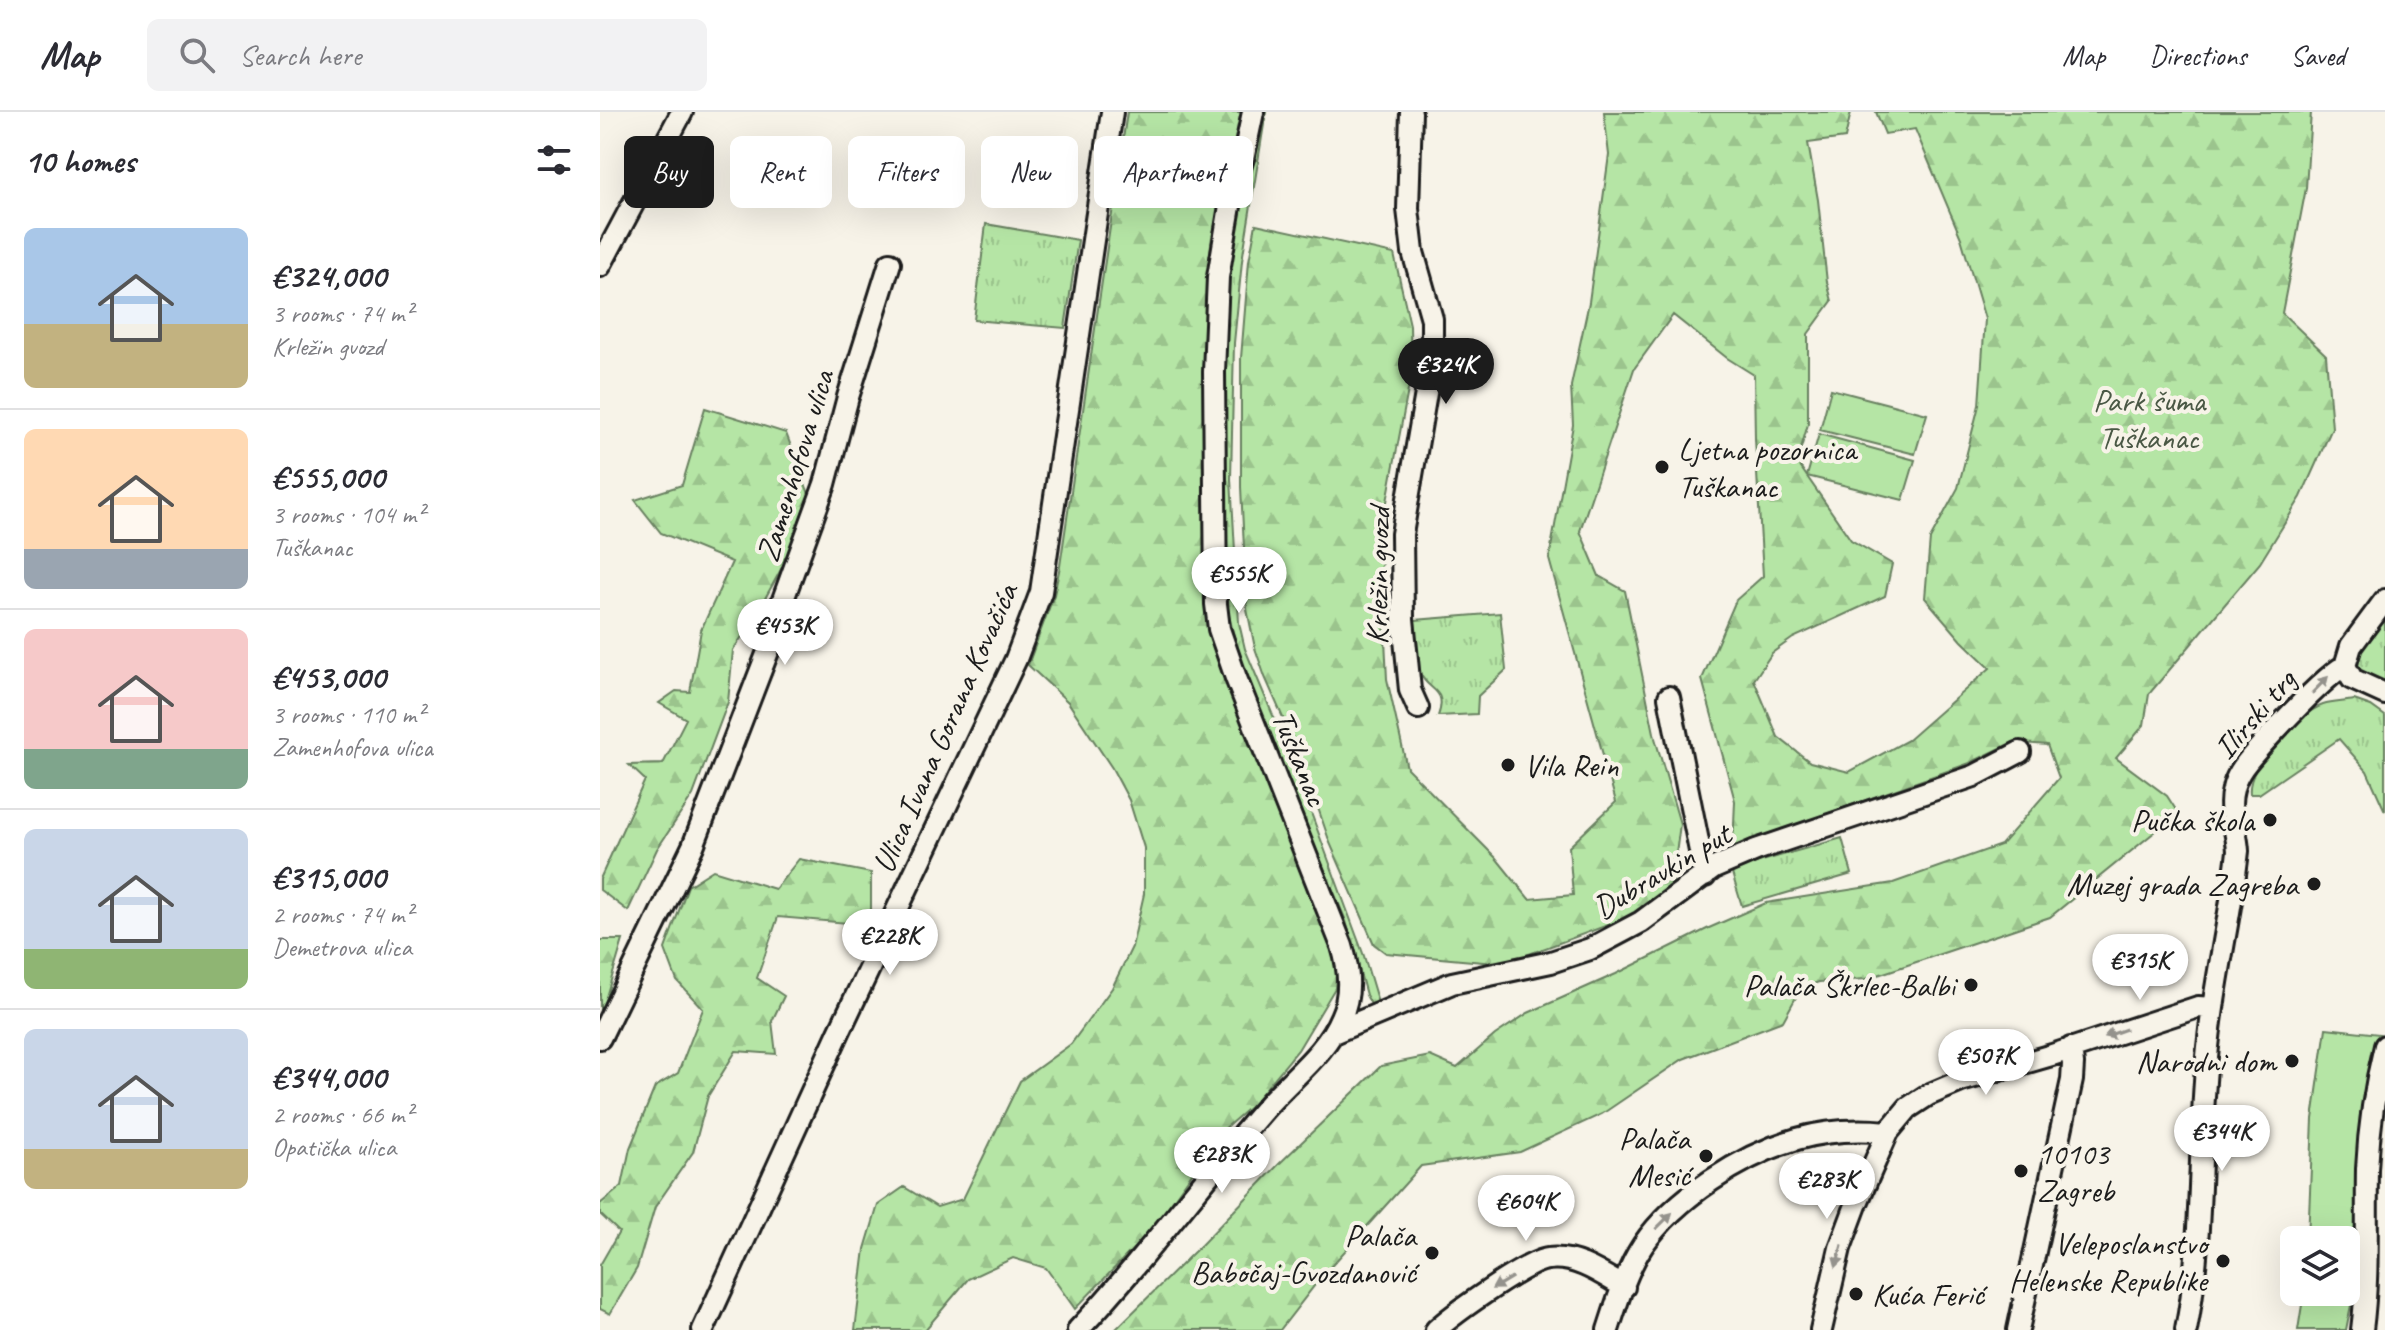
<!DOCTYPE html>
<meta charset="utf-8">
<style>
body{margin:0;font-family:Caveat,sans-serif;background:#f2f2f3;color:#2b2b33;height:100vh;display:flex;flex-direction:column;font-size:30px;white-space:nowrap}
*{box-sizing:border-box;margin:0}
p{font-size:26px;color:#7c7c81}
.icon{flex:none;width:44px;height:44px;fill:none;stroke:currentColor;stroke-width:2;stroke-linecap:round;stroke-linejoin:round}
.map{position:relative;flex:1;overflow:hidden}
.details{display:flex;flex-direction:column;background:#fff;width:600px}
.details>*{flex:none}
.hud{position:absolute;left:24px;top:24px;width:760px;height:72px;display:flex;gap:16px}
.fabs{position:absolute;left:1680px;top:1114px;display:grid;gap:16px}
.fabs a{display:grid;place-items:center;width:80px;height:80px;border-radius:12px;background:#fff;box-shadow:0 8px 32px #0002;font-size:40px}
.price{position:absolute;translate:-50% -68px;padding:0 18px;border-radius:28px;background:#fff;color:#222;font-size:26px;line-height:52px;filter:drop-shadow(0 2px 4px #0008)}
.price::after{content:'';position:absolute;left:50%;top:48px;width:24px;height:18px;margin-left:-12px;background:inherit;clip-path:polygon(0 0,100% 0,50% 100%)}
.price.selected{background:#1c1c1c;color:#fff}
ul{padding:0;list-style:none}
li{display:flex;align-items:center;gap:24px;height:200px;padding:0 24px}
li+li{border-top:2px solid #e1e1e2}
li span{display:grid;place-items:center;flex:none;width:224px;height:160px;border-radius:12px;color:#555}
li>.icon{margin-inline-start:auto}
span .icon{width:96px;height:96px;fill:#fffc;stroke-width:1}
li b{font-size:34px}
h2{display:flex;justify-content:space-between;align-items:center;height:96px;padding:0 24px;font-size:34px}
.pill{padding:0 28px;border-radius:12px;background:#fff;box-shadow:0 8px 32px #0002;font-size:28px;line-height:72px}
.pill.selected{background:#1c1c1c;color:#fff}
header{display:flex;align-items:center;gap:48px;box-sizing:border-box;height:112px;padding:0 40px;background:#fff;border-bottom:2px solid #e1e1e2}
header strong{font-size:38px}
nav{display:flex;gap:44px;margin-inline-start:auto;font-size:28px}
.search{width:560px;height:72px;background:#f2f2f3;display:flex;align-items:center;gap:20px;box-sizing:border-box;padding:0 28px;border-radius:12px;color:#7c7c81;font-size:30px}
main{display:flex;flex:1;min-height:0}
.map>svg:first-child{display:block}
.grass{fill:url(#grass-tufts);stroke:#688060;stroke-width:2}
.forest{fill:url(#forest-firs);stroke:#688060;stroke-width:2}
.garden{fill:#b5e5a5;stroke:#688060;stroke-width:2}
.lines{fill:none;stroke-linecap:round;stroke-linejoin:round}
.minor-casing{stroke:#1c1c1c;stroke-width:26}
.minor{stroke:#f7f3e8;stroke-width:20}
.oneway{fill:#94928c}
.poi-dot{fill:#1c1c1c;stroke:#f7f3e8;stroke-width:3}
.labels{text-anchor:middle;dominant-baseline:central;stroke-width:8;stroke-linejoin:round;paint-order:stroke}
.park-label{font-size:32px;fill:#4a5845;stroke:#f7f3e8}
.poi-label{font-size:32px;fill:#1c1c1c;stroke:#f7f3e8;text-anchor:end}
.street-label{font-size:32px;fill:#1c1c1c;stroke:#f7f3e8}
</style>
<header>
<strong>Map</strong>
<div class="search"><svg class="icon" aria-label="search" viewBox="0 0 24 24"><circle cx="10" cy="10" r="6"/><path d="M15 15l6 6"/></svg>Search here</div>
<nav><a>Map</a><a>Directions</a><a>Saved</a></nav>
</header>
<main>
<section class="details">
<h2>10 homes<svg class="icon" aria-label="filters" viewBox="0 0 24 24"><path d="M4 7h16M4 17h16"/><circle cx="9" cy="7" r="2"/><circle cx="15" cy="17" r="2"/></svg></h2>
<ul>
<li><span style="background:linear-gradient(#a9c7e8 60%,#c2b280 0)"><svg class="icon" aria-label="home" viewBox="0 0 24 24"><path d="M3 11l9-7 9 7M6 9v11h12V9"/></svg></span><div><b>€324,000</b><p>3 rooms · 74 m²</p><p>Krležin gvozd</p></div></li>
<li><span style="background:linear-gradient(#ffd9b3 75%,#9aa5b1 0)"><svg class="icon" aria-label="home" viewBox="0 0 24 24"><path d="M3 11l9-7 9 7M6 9v11h12V9"/></svg></span><div><b>€555,000</b><p>3 rooms · 104 m²</p><p>Tuškanac</p></div></li>
<li><span style="background:linear-gradient(#f6c9c9 75%,#7fa58c 0)"><svg class="icon" aria-label="home" viewBox="0 0 24 24"><path d="M3 11l9-7 9 7M6 9v11h12V9"/></svg></span><div><b>€453,000</b><p>3 rooms · 110 m²</p><p>Zamenhofova ulica</p></div></li>
<li><span style="background:linear-gradient(#c9d6e8 75%,#8fb573 0)"><svg class="icon" aria-label="home" viewBox="0 0 24 24"><path d="M3 11l9-7 9 7M6 9v11h12V9"/></svg></span><div><b>€315,000</b><p>2 rooms · 74 m²</p><p>Demetrova ulica</p></div></li>
<li><span style="background:linear-gradient(#c9d6e8 75%,#c2b280 0)"><svg class="icon" aria-label="home" viewBox="0 0 24 24"><path d="M3 11l9-7 9 7M6 9v11h12V9"/></svg></span><div><b>€344,000</b><p>2 rooms · 66 m²</p><p>Opatička ulica</p></div></li>
</ul>
</section>
<div class="map">
<svg width="1785" height="1218" viewBox="0 0 1785 1218">
<defs>
<pattern id="grass-tufts" width="24" height="20" patternUnits="userSpaceOnUse" patternTransform="scale(2)"><rect width="24" height="20" fill="#b5e5a5"/><path d="M3 7l-1-3M5 7V3M7 7l1-3M15 17l-1-3M17 17v-4M19 17l1-3" fill="none" stroke="#9bc48d"/></pattern>
<pattern id="forest-firs" width="22" height="20" patternUnits="userSpaceOnUse" patternTransform="scale(2)"><rect width="22" height="20" fill="#b5e5a5"/><path d="M5 1l3.5 6h-7zM16 11l3.5 6h-7z" fill="#9bc48d"/></pattern>
</defs>
<rect width="100%" height="100%" fill="#f7f3e8"/>
<filter id="ink" filterUnits="userSpaceOnUse"><feTurbulence type="fractalNoise" baseFrequency=".0125" numOctaves="2"/><feDisplacementMap in="SourceGraphic" scale="16" xChannelSelector="R" yChannelSelector="G"/><feConvolveMatrix kernelMatrix="1 2 1 2 8 2 1 2 1" color-interpolation-filters="sRGB"/></filter>
<g filter="url(#ink)">
<path class="grass" d="M 662,0 L 666,0 L 642,149 L 634,231 L 631,367 L 639,511 L 645,537 L 690,644 L 764,844 L 778,891 L 776,893 L 771,892 L 766,883 L 746,809 L 668,622 L 640,549 L 625,487 L 624,245 L 627,178 L 638,106 Z
M 386,112 L 478,128 L 465,216 L 374,208 Z
M 900,501 L 906,558 L 878,584 L 877,602 L 838,604 C 848,576 828,580 820,561 C 815,545 816,524 815,508 Z
M 1785,501 L 1785,572 L 1759,560 C 1755,539 1772,517 1785,501 Z
M 1754,588 L 1771,594 L 1785,604 L 1785,699 L 1767,659 L 1739,627 L 1659,682 L 1650,682 C 1646,653 1697,602 1723,593 C 1733,590 1744,590 1754,588 Z
M 1242,726 L 1252,762 L 1142,794 L 1131,758 Z"/>
<path class="forest" d="M 527,0 L 643,0 L 612,125 L 607,162 L 604,310 L 606,507 L 618,549 L 653,640 L 733,837 L 737,855 L 735,876 L 698,938 L 652,993 L 622,1019 L 553,1116 L 475,1197 L 446,1156 L 413,1146 L 368,1167 L 325,1218 L 255,1218 L 265,1137 L 278,1093 L 304,1075 L 337,1095 L 363,1087 L 420,969 L 471,932 L 512,876 L 532,835 L 544,782 L 544,736 L 529,688 L 512,656 L 468,590 L 428,553 L 454,483 L 460,454 Z
M 1004,0 L 1251,0 L 1245,26 L 1208,31 L 1218,88 L 1227,170 L 1232,189 L 1208,222 L 1208,312 L 1197,350 L 1251,428 L 1292,452 L 1285,484 L 1193,526 L 1172,541 L 1154,568 L 1178,625 L 1210,650 L 1249,660 L 1308,628 L 1390,556 L 1362,529 L 1325,486 L 1330,427 L 1358,376 L 1379,293 L 1385,207 L 1361,126 L 1315,17 L 1285,22 L 1276,0 L 1711,0 L 1706,76 L 1682,201 L 1726,243 L 1732,316 L 1701,385 L 1660,451 L 1549,582 L 1544,613 L 1516,646 L 1567,684 L 1578,701 L 1450,805 L 1266,867 L 1219,870 L 1201,876 L 1183,909 L 1083,947 L 1002,1002 L 920,1040 L 821,1054 L 718,1169 L 680,1218 L 515,1218 L 601,1133 L 679,1052 L 781,954 L 830,944 L 857,956 L 895,923 L 928,901 L 1016,862 L 1109,816 L 1166,791 L 1293,771 L 1401,733 L 1459,666 L 1447,633 L 1413,630 L 1370,651 L 1133,735 L 1135,689 L 1102,567 L 1136,488 L 1163,464 L 1155,327 L 1154,263 L 1127,246 L 1073,203 L 1034,257 L 980,419 L 999,464 L 1025,479 L 1055,626 L 1080,712 L 1072,772 L 1038,802 L 921,845 L 894,851 L 786,841 L 774,832 L 730,731 L 702,649 L 665,565 L 655,536 L 647,497 L 641,375 L 641,246 L 649,149 L 656,112 L 794,142 L 810,213 L 811,262 L 780,427 L 787,567 L 807,656 L 896,746 L 929,787 L 973,783 L 969,735 L 1016,690 L 949,447 L 973,313 L 971,274 L 989,190 L 1009,43 Z
M 105,296 L 186,321 L 209,382 L 184,452 L 152,510 L 133,538 L 128,590 L 93,683 L 57,737 L 28,799 L 0,778 L 0,767 L 45,668 L 29,653 L 63,652 L 86,607 L 59,591 L 76,579 L 90,580 L 101,518 L 132,450 L 61,421 L 35,388 L 82,373 Z
M 199,747 L 271,761 L 271,813 L 178,805 L 157,866 L 184,884 L 172,909 L 176,942 L 136,939 L 108,984 L 93,1040 L 55,1095 L 37,1156 L 10,1202 L 0,1197 L 0,1153 L 19,1120 L 0,1102 L 0,1092 L 22,1074 L 30,1036 L 55,975 L 78,961 L 103,897 L 77,869 L 65,837 L 88,774 L 113,758 L 175,777 Z
M 0,828 L 23,828 L 0,905 Z"/>
<path class="garden" d="M 1231,277 L 1327,302 L 1315,342 L 1220,318 Z
M 1219,322 L 1315,348 L 1303,388 L 1207,364 Z
M 1726,916 L 1780,922 L 1760,1002 L 1751,1193 L 1746,1218 L 1698,1218 L 1704,1180 L 1746,1180 L 1746,1128 L 1708,1128 L 1713,1007 Z"/>
<g class="lines">
<g class="minor-casing">
<path id="minor" d="M 811,0 L 808,97 L 813,140 L 832,207 L 832,246 L 802,422 L 803,507 L 810,578 L 818,596
M 0,154 L 82,0
M 1785,488 L 1751,534 L 1745,554 L 1752,567 L 1785,582
M 1069,585 L 1105,764
M 733,921 L 852,871 L 951,850 L 990,837 L 1041,810 L 1114,756 L 1156,738 L 1374,664 L 1420,640
M 0,926 L 93,734 L 169,537 L 180,496 L 225,372 L 248,285 L 290,151
M 103,1218 L 239,920 L 416,547 L 441,480 L 448,432 L 512,0
M 478,1218 C 545,1147 603,1067 667,994 C 692,965 726,941 741,905 C 752,882 749,857 742,834 L 636,566 L 619,517 L 616,492 L 614,260 L 618,165 L 632,82 L 644,43 L 653,0
M 836,1218 C 853,1202 927,1149 948,1147 C 975,1143 1002,1162 1024,1175
M 1008,1218 C 1017,1190 1027,1157 1043,1133 C 1075,1086 1142,1043 1197,1027 C 1225,1019 1258,1017 1288,1020
M 1221,1218 L 1240,1136 L 1256,1093 L 1288,1020 L 1308,996 L 1328,983 L 1361,969 L 1452,943 L 1598,895 L 1613,896
M 1418,1218 L 1472,968 L 1473,952 L 1471,936
M 1586,1218 C 1605,1122 1597,1023 1609,926 C 1616,863 1631,802 1638,739 C 1637,718 1627,698 1633,677 C 1634,672 1637,665 1640,660 C 1650,643 1729,559 1745,554
M 1762,1218 C 1769,1164 1766,1111 1767,1057 C 1769,1015 1775,974 1785,934"/>
</g>
<use href="#minor" class="minor"/>
</g>
<defs><path id="oneway-solid" d="M-6-.8H1V-3.2L6.5 0L1 3.2V.8H-6Z" transform="scale(2)"/></defs>
<g class="oneway">
<use href="#oneway-solid" transform="translate(1720 573) rotate(-46)"/>
<use href="#oneway-solid" transform="translate(1515 921) rotate(161)"/>
<use href="#oneway-solid" transform="translate(1064 1109) rotate(-45)"/>
<use href="#oneway-solid" transform="translate(1239 1144) rotate(105)"/>
<use href="#oneway-solid" transform="translate(902 1171) rotate(149)"/>
</g>
</g>
<g class="poi-dot">
<circle cx="1062" cy="355" r="8"/>
<circle cx="908" cy="653" r="8"/>
<circle cx="1670" cy="708" r="8"/>
<circle cx="1714" cy="772" r="8"/>
<circle cx="1371" cy="873" r="8"/>
<circle cx="1692" cy="949" r="8"/>
<circle cx="1106" cy="1044" r="8"/>
<circle cx="1421" cy="1059" r="8"/>
<circle cx="832" cy="1141" r="8"/>
<circle cx="1623" cy="1149" r="8"/>
<circle cx="1256" cy="1182" r="8"/>
</g>
<g class="labels">
<g class="park-label">
<text x="1549" y="288">Park šuma<tspan x="1549" dy="37">Tuškanac</tspan></text>
</g>
<g class="poi-label">
<text x="1078" y="337" text-anchor="start">Ljetna pozornica<tspan x="1078" dy="37">Tuškanac</tspan></text>
<text x="924" y="653" text-anchor="start">Vila Rein</text>
<text x="1654" y="708">Pučka škola</text>
<text x="1698" y="772">Muzej grada Zagreba</text>
<text x="1355" y="873">Palača Škrlec-Balbi</text>
<text x="1676" y="949">Narodni dom</text>
<text x="1090" y="1026">Palača<tspan x="1090" dy="37">Mesić</tspan></text>
<text x="1437" y="1041" text-anchor="start">10103<tspan x="1437" dy="37">Zagreb</tspan></text>
<text x="816" y="1123">Palača<tspan x="816" dy="37">Babočaj-Gvozdanović</tspan></text>
<text x="1607" y="1131">Veleposlanstvo<tspan x="1607" dy="37">Helenske Republike</tspan></text>
<text x="1272" y="1182" text-anchor="start">Kuća Ferić</text>
</g>
<g class="street-label">
<text transform="translate(195 354) rotate(-73)">Zamenhofova ulica</text>
<text transform="translate(778 464) rotate(-89)">Krležin gvozd</text>
<text transform="translate(1655 602) rotate(-49)">Ilirski trg</text>
<text transform="translate(345 616) rotate(-66)">Ulica Ivana Gorana Kovačića</text>
<text transform="translate(700 646) rotate(68)">Tuškanac</text>
<text transform="translate(1062 759) rotate(-31)">Dubravkin put</text>
</g>
</g>
</svg>
<div class="fabs">
<a><svg class="icon" aria-label="layers" viewBox="0 0 24 24"><path d="M12 4l9 5-9 5-9-5zM3 14l9 5 9-5"/></svg></a>
</div>
<b class="price selected" style="left:846px;top:294px">€324K</b>
<b class="price" style="left:639px;top:503px">€555K</b>
<b class="price" style="left:185px;top:555px">€453K</b>
<b class="price" style="left:290px;top:865px">€228K</b>
<b class="price" style="left:1540px;top:890px">€315K</b>
<b class="price" style="left:1386px;top:985px">€507K</b>
<b class="price" style="left:1622px;top:1061px">€344K</b>
<b class="price" style="left:622px;top:1083px">€283K</b>
<b class="price" style="left:1227px;top:1109px">€283K</b>
<b class="price" style="left:926px;top:1131px">€604K</b>
<div class="hud">
<a class="pill selected">Buy</a>
<a class="pill">Rent</a>
<a class="pill">Filters</a>
<a class="pill">New</a>
<a class="pill">Apartment</a>
</div>
</div>
</main>
